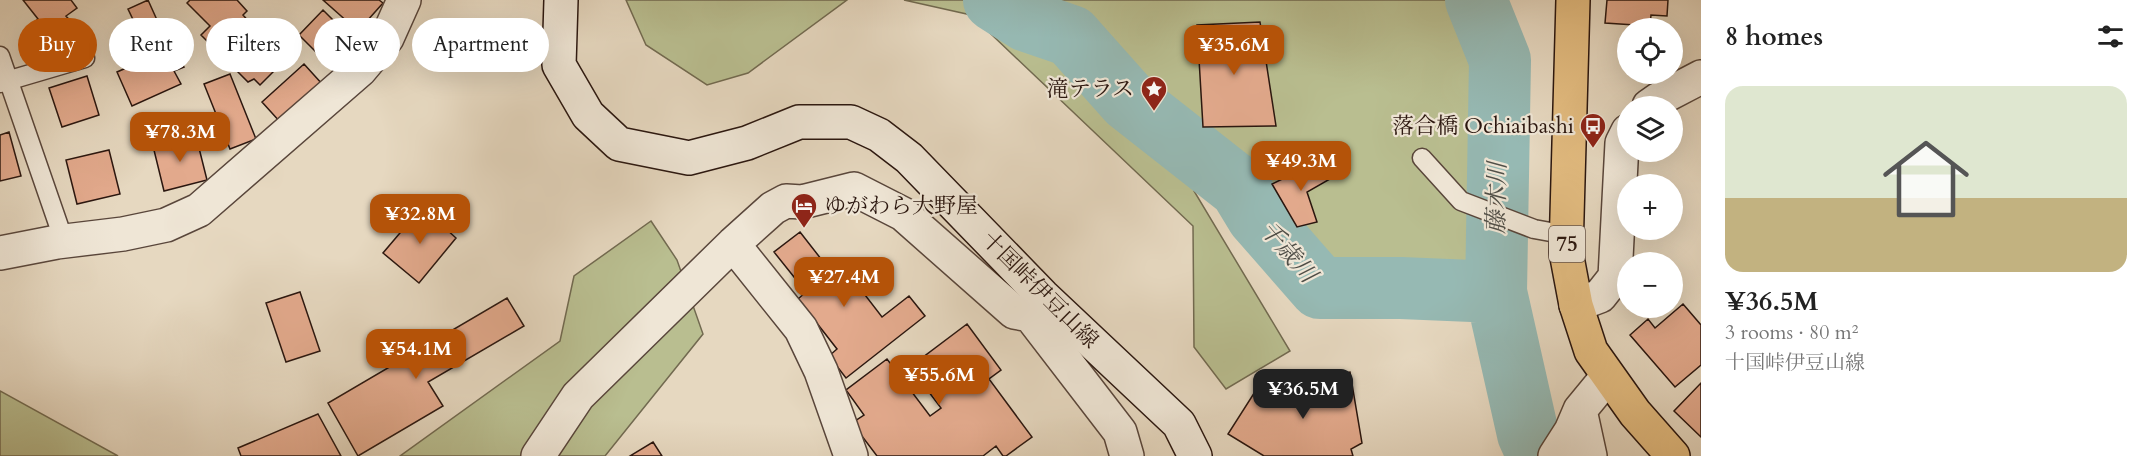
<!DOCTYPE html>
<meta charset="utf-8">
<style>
body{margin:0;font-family:Cardo,"Noto Serif JP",serif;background:#f2f2f2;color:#222;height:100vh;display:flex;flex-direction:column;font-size:22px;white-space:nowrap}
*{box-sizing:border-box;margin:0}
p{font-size:20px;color:#767676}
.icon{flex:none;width:33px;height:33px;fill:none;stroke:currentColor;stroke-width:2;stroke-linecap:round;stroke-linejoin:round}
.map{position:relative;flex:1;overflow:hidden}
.drawer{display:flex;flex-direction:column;background:#fff;width:450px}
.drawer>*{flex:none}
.guide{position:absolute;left:18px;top:18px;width:570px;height:54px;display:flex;gap:12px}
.buttons{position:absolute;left:1617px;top:18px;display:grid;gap:12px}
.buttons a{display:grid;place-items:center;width:66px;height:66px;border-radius:50%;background:#fff;box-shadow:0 6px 24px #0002;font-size:30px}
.price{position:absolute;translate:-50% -51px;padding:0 14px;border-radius:12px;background:#b45309;color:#fff;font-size:20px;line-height:39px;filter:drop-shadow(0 2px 3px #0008)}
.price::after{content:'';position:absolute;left:50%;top:36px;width:18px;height:14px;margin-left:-9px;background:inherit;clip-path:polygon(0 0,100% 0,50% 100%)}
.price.selected{background:#222;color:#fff}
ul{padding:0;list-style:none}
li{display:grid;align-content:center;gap:12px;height:318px;padding:0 24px}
li span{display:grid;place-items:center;height:186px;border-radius:18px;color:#555}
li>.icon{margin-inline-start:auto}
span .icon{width:108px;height:108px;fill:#fffc;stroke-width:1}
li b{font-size:26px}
h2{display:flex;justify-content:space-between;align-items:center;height:72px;padding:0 24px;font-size:26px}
.pill{padding:0 21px;border-radius:27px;background:#fff;box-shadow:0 6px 24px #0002;font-size:21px;line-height:54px}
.pill.selected{background:#b45309;color:#fff}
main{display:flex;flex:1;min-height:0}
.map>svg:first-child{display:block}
.green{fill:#b9be90;stroke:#726a50;stroke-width:1.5}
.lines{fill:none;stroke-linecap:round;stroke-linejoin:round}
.river{stroke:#96b9b3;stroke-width:62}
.building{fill:#e3aa8d;stroke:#2a160f;stroke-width:1.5}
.lane-casing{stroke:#59463b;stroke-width:21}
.street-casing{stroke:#59463b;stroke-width:36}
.secondary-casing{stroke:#2a160f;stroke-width:36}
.primary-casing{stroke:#2a160f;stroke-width:36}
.lane{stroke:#efe6d6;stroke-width:18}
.street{stroke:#efe6d6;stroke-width:33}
.secondary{stroke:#efe6d6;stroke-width:33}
.primary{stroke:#e3bc80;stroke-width:33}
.labels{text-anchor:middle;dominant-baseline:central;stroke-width:4.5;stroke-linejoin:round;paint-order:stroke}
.shield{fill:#efe6d6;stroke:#65544b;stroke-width:1.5}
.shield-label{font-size:21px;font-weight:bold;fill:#2a160f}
.poi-label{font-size:22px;fill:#2a160f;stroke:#efe6d6;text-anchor:end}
.street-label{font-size:22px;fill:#2a160f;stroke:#efe6d6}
.water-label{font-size:24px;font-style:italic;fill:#504f48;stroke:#efe6d6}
</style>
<main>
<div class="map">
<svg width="1701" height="456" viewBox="0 0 1701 456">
<rect width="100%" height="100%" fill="#e6d8c0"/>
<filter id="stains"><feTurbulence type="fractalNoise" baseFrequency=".00333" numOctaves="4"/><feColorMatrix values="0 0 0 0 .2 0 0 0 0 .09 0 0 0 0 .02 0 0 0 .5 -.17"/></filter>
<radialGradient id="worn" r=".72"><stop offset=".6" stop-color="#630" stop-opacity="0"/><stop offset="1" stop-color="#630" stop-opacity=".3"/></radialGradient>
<path class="green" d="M 626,0 L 847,0 L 748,73 L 707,85 L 646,45 Z
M 904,0 L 1471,0 L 1487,59 L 1496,292 L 1320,288 L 1257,216 L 1240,188 L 1189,148 L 1194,191 L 1290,351 L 1226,389 L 1194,347 L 1193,226 L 971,15 Z
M 651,221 L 677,260 L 703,334 L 605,456 L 400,456 L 560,341 L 574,276 Z
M 0,391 L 118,456 L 0,456 Z"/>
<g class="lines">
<path class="river" d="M 994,0 L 1027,21 L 1071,36 L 1128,100 L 1240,188 L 1257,216 L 1320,288 L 1401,288 L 1496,292 L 1528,434 L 1538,456
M 1476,0 L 1500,60 L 1496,292"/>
</g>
<path class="building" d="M 23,0 L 71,0 L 77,8 L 66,16 L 74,25 L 51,44 L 33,23 L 38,19 Z
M 148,0 L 166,40 L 171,38 L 184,67 L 174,71 L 181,84 L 132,106 L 117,72 L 133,65 L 129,55 L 137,52 L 128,32 L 137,28 L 128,9 Z
M 190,0 L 237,0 L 247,11 L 243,15 L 251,24 L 232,42 L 230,39 L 217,51 L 201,35 L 210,26 L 187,3 Z
M 323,0 L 379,0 L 383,3 L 358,31 Z
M 1607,0 L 1668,0 L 1667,16 L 1651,15 L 1650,26 L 1605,23 Z
M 323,10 L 348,35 L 324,60 L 299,35 Z
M 1260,22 L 1276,126 L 1203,127 L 1197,25 Z
M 262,34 L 286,59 L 260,85 L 254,79 L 248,82 L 236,70 L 241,65 L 235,59 Z
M 304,64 L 323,85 L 281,123 L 262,102 Z
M 230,74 L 256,139 L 230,149 L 204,84 Z
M 87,76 L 99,115 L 62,127 L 49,88 Z
M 9,132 L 21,176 L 0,181 L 0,135 Z
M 196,136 L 207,180 L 164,191 L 153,146 Z
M 109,150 L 120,194 L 77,204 L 66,160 Z
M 1321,160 L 1330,179 L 1307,192 L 1317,222 L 1297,227 L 1272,184 Z
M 422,207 L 456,238 L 419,283 L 383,253 Z
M 800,232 L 832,273 L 842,265 L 882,317 L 909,296 L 925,316 L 846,378 L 829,356 L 837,349 L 798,299 L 806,292 L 774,252 Z
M 300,292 L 320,351 L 286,362 L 266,303 Z
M 507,298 L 524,326 L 428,382 L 443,406 L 358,456 L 328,403 Z
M 1683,304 L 1701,325 L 1701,365 L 1675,387 L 1630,335 L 1648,319 L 1655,328 Z
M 967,324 L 1001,370 L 989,379 L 1032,437 L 1006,456 L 1003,456 L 996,446 L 983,456 L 877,456 L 852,423 L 864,415 L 846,390 L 887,359 L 930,416 L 941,408 L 910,367 Z
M 1350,372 L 1362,443 L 1351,449 L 1353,456 L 1264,456 L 1228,434 L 1258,387 L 1289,402 L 1295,381 Z
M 1701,383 L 1701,437 L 1674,411 Z
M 318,414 L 341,456 L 241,456 L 238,448 Z
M 653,442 L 662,456 L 630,456 Z"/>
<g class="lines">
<g class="lane-casing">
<path id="lane" d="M 0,56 L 64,241
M 0,83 L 85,58
M 1422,158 L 1461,201 L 1534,229 L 1567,235"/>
</g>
<g class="street-casing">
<path id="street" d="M 1649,106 L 1659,99 L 1701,77
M 733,244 L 801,329 L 821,371 L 851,456
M 0,253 L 57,242 L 123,234 L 166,225 L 199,210 L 360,70 L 387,38 L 404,0
M 1042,298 L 1030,315 L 1120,432 L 1127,456
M 1576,305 L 1600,296 L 1615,277 L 1622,143 L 1628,131
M 1580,410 L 1590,456
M 538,456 L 578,396 L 733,244 L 773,208 L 786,201 L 802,202 L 854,189 L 903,214 L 1014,312 L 1030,315
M 1555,456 L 1571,431 L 1580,410 L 1608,376"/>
</g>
<g class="secondary-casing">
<path id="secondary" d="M 561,0 L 559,65 L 588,115 L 619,144 L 689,158 L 747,143 L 799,122 L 851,122 L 879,135 L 909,158 L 1043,296 L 1179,424 L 1195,456"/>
</g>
<g class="primary-casing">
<path id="primary" d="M 1573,0 L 1566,252 L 1576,305 L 1591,351 L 1635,413 L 1673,456"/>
</g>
<use href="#lane" class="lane"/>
<use href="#street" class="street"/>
<use href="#secondary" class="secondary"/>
<use href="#primary" class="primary"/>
</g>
<defs>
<g id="sight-pin" transform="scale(1.35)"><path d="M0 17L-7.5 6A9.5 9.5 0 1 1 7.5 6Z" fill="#8f2418" stroke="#efe6d6"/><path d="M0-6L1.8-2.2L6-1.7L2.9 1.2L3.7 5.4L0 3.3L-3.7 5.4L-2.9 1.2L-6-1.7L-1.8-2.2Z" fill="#fff"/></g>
<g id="bus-pin" transform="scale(1.35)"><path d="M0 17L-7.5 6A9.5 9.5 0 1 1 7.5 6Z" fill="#8f2418" stroke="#efe6d6"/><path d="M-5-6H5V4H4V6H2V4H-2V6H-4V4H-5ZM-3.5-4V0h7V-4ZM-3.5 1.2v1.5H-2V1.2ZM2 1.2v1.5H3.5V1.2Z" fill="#fff"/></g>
<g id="hotel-pin" transform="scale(1.35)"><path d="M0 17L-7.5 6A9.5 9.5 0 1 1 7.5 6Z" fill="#8f2418" stroke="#efe6d6"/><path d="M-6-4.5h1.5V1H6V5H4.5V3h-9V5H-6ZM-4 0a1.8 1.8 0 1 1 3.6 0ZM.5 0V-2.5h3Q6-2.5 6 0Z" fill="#fff"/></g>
</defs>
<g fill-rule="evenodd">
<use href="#sight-pin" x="1154" y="89"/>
<use href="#bus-pin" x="1593" y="126"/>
<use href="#hotel-pin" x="804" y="206"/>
</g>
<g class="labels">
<rect class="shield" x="1549" y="226" width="36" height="36" rx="4.5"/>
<g class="shield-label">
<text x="1567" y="244">75</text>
</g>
<g class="poi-label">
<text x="1134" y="89">滝テラス</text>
<text x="1574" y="126">落合橋 Ochiaibashi</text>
<text x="824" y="206" text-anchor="start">ゆがわら大野屋</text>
</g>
<g class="street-label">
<text transform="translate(1040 290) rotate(45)">十国峠伊豆山線</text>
</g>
<g class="water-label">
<text transform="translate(1497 198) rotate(-89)">藤木川</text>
<text transform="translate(1288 252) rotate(49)">千歳川</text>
</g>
</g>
<rect width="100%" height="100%" filter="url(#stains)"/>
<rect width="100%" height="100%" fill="url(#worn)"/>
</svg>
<div class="buttons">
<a><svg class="icon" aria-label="locate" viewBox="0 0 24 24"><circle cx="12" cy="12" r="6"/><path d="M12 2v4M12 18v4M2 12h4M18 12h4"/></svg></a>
<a><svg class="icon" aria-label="layers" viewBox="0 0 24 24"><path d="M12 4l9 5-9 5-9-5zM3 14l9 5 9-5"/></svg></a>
<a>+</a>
<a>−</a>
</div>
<b class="price" style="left:1234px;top:76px">¥35.6M</b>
<b class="price" style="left:180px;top:163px">¥78.3M</b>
<b class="price" style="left:1301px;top:192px">¥49.3M</b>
<b class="price" style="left:420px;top:245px">¥32.8M</b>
<b class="price" style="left:844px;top:308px">¥27.4M</b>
<b class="price" style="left:416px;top:380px">¥54.1M</b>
<b class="price" style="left:939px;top:406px">¥55.6M</b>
<b class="price selected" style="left:1303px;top:420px">¥36.5M</b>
<div class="guide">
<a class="pill selected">Buy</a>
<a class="pill">Rent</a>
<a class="pill">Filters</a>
<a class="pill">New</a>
<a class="pill">Apartment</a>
</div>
</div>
<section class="drawer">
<h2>8 homes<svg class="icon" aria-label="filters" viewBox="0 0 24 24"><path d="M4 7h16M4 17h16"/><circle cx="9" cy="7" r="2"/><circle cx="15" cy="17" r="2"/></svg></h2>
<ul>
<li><span style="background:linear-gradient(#dfe7d0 60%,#c2b280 0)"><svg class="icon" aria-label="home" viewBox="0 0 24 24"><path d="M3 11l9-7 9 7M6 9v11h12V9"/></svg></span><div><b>¥36.5M</b><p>3 rooms · 80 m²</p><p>十国峠伊豆山線</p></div></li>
</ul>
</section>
</main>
